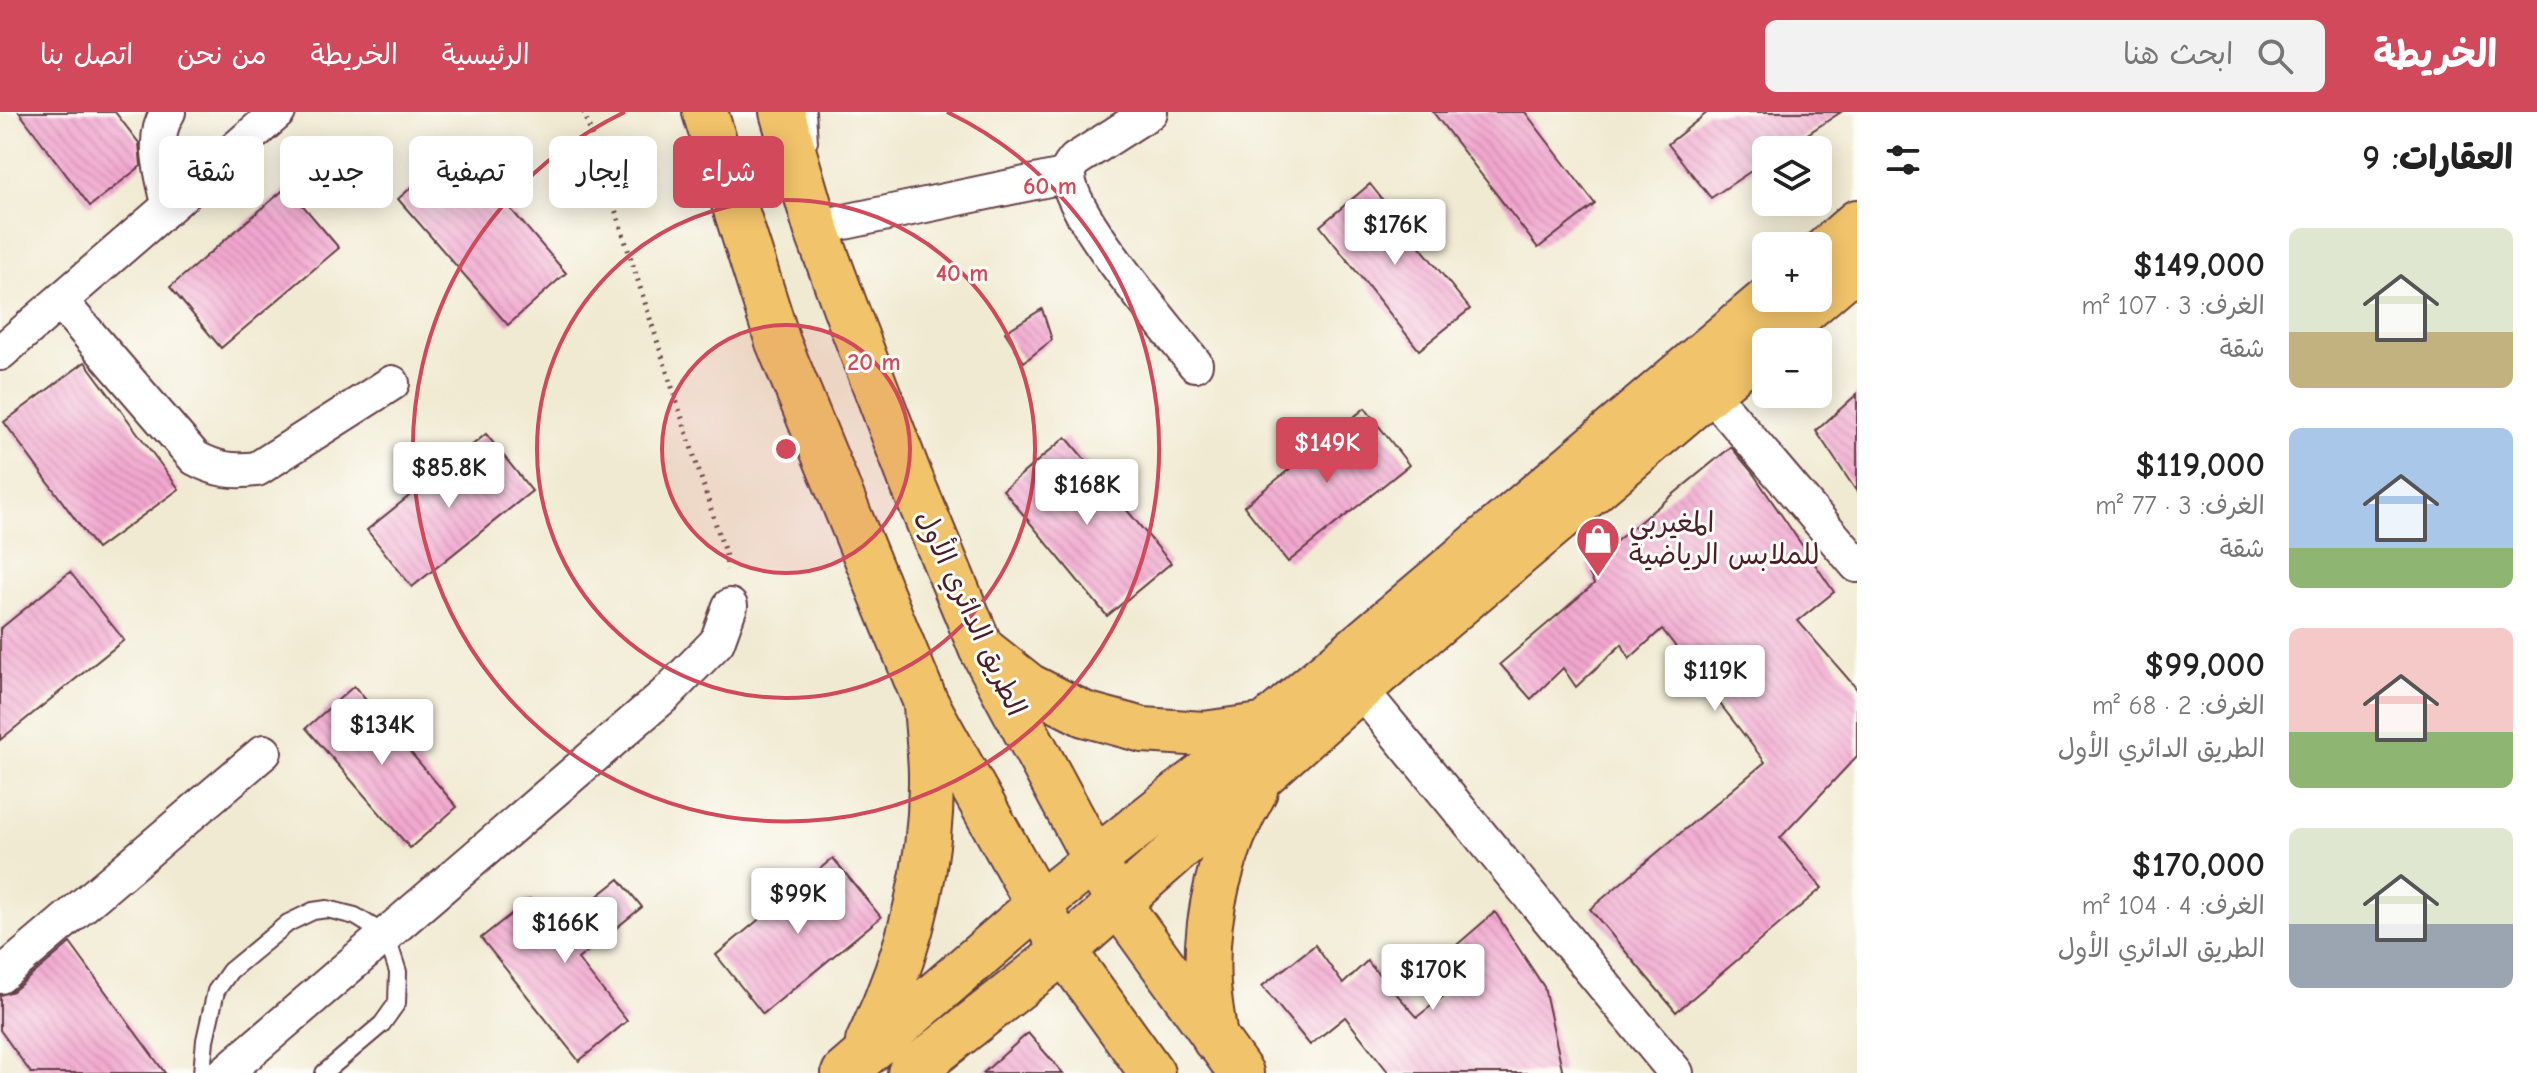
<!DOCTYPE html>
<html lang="ar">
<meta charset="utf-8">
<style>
body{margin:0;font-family:"Comic Neue","Playpen Sans Arabic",sans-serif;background:#f2f2f2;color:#222;direction:rtl;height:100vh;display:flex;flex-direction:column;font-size:30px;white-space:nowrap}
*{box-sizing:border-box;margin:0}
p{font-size:26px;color:#767676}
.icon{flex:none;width:44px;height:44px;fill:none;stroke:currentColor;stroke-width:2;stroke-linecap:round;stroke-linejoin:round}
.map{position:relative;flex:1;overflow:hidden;direction:ltr}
.sheet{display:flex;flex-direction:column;background:#fff;width:680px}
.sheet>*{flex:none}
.banner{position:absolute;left:24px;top:24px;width:760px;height:72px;direction:rtl;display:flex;gap:16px}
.fabs{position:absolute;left:1752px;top:24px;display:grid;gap:16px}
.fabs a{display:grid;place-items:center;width:80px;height:80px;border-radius:12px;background:#fff;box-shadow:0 4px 20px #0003;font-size:40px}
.price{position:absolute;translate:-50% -68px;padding:0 18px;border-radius:8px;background:#fff;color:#222;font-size:26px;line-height:52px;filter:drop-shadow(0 2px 4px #0008)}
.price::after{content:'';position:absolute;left:50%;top:48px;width:24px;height:18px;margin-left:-12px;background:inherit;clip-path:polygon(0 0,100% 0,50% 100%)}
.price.active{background:#d1495b;color:#fff}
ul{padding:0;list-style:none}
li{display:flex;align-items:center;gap:24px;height:200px;padding:0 24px}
li span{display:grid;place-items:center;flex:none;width:224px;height:160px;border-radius:12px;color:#555}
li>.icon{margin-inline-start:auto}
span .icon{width:96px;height:96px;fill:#fffc;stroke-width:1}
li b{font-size:34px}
h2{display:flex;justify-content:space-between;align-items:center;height:96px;padding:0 24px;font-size:34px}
.pill{padding:0 28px;border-radius:12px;background:#fff;box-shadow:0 4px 20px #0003;font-size:28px;line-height:72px}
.pill.active{background:#d1495b;color:#fff}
header{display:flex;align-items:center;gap:48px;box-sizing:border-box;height:112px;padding:0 40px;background:#d1495b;color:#fff}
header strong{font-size:38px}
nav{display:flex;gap:44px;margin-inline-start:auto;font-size:28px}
.search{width:560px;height:72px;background:#f2f2f2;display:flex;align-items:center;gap:20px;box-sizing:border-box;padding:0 28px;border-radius:12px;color:#767676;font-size:30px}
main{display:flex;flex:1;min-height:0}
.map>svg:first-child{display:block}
.building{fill:url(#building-back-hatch)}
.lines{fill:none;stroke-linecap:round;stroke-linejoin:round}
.lane-casing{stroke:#633d44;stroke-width:20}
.street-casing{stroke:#633d44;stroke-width:38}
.primary-casing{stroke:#633d44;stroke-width:48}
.highway-casing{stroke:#633d44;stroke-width:48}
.path{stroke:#633d44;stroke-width:5;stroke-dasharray:2 6;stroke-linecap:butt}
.lane{stroke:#fff;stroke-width:16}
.street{stroke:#fff;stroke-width:34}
.primary{stroke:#f1c36a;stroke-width:44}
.highway{stroke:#f1c36a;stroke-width:44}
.ring{fill:none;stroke:#d1495b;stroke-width:4}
.labels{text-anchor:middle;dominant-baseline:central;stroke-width:6;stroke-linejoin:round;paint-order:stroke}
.poi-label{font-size:28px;fill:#4a1f2b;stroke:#fdfcf7;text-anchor:start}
.street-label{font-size:28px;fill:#4a1f2b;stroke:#fdfcf7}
.centre{fill:#d1495b;stroke:#fdfcf7;stroke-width:4}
.ring-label{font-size:24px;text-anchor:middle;font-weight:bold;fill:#d1495b;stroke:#fdfcf7;stroke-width:6;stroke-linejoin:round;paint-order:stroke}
</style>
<header>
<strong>الخريطة</strong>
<div class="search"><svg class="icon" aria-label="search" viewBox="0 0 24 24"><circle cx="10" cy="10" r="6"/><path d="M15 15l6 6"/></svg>ابحث هنا</div>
<nav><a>الرئيسية</a><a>الخريطة</a><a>من نحن</a><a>اتصل بنا</a></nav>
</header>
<main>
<section class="sheet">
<h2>العقارات: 9<svg class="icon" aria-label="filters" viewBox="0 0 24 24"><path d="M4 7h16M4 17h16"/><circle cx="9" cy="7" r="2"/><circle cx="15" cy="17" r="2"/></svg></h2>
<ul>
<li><span style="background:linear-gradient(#dfe7d0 65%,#c2b280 0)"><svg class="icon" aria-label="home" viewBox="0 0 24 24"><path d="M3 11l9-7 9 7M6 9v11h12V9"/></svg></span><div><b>$149,000</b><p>الغرف: 3 · 107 m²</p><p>شقة</p></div></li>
<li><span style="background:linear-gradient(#a9c7e8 75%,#8fb573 0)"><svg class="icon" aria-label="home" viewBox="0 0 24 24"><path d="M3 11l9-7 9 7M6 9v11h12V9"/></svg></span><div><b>$119,000</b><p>الغرف: 3 · 77 m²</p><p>شقة</p></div></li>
<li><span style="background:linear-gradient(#f6c9c9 65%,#8fb573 0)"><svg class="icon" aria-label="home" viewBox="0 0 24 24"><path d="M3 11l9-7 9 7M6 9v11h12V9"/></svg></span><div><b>$99,000</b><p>الغرف: 2 · 68 m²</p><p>الطريق الدائري الأول</p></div></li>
<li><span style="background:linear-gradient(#dfe7d0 60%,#9aa5b1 0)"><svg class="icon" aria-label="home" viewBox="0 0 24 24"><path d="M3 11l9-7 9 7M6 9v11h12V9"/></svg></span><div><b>$170,000</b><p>الغرف: 4 · 104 m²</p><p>الطريق الدائري الأول</p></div></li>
</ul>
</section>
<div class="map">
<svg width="1857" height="961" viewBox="0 0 1857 961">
<defs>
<pattern id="building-back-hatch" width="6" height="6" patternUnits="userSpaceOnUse" patternTransform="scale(2)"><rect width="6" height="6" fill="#f1a6ce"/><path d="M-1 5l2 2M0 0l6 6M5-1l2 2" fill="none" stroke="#d08eb1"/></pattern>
</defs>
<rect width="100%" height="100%" fill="#fdfcf7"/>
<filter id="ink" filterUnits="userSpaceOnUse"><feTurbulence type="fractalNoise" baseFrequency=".0125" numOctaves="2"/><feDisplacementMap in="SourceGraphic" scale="16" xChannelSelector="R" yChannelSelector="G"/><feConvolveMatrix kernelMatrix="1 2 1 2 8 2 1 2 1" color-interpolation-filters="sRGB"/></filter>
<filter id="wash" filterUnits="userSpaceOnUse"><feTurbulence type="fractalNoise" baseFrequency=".006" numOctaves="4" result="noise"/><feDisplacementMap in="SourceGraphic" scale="32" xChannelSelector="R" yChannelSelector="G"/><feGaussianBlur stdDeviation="1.8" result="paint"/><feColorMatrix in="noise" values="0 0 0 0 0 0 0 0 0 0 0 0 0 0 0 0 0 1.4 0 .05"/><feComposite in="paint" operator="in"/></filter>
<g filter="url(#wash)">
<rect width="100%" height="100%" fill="#f1ead2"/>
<g id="blocks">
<path class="building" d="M 19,0 L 115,0 L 139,31 L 141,54 L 90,94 Z
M 1433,0 L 1525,0 L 1595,92 L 1538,136 Z
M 1708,0 L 1841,0 L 1783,38 L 1766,38 L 1766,49 L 1711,86 L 1668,32 Z
M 457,35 L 566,161 L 508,213 L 398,87 Z
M 1370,72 L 1470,197 L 1419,238 L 1320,114 Z
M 287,75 L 339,136 L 221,236 L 170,175 Z
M 1042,197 L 1052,228 L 1024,250 L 1005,220 Z
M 85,250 L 179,377 L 97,437 L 4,310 Z
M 1857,282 L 1857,380 L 1816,319 Z
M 1365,296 L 1409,353 L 1288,450 L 1244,394 Z
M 486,322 L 532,379 L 412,475 L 367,418 Z
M 1066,325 L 1171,451 L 1107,504 L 1003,378 Z
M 1731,335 L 1752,360 L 1834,480 L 1798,509 L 1857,577 L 1857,644 L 1780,726 L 1822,776 L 1676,900 L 1590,797 L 1765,650 L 1662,517 L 1629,547 L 1622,532 L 1576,575 L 1563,556 L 1531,587 L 1500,552 L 1594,472 L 1586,454 Z
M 70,460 L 124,528 L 0,628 L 0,517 Z
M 354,574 L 457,695 L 410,736 L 306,616 Z
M 833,746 L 881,805 L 763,902 L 716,843 Z
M 619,767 L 642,795 L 578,847 L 627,909 L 579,949 L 481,826 L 530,787 L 555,818 Z
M 1495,800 L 1544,875 L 1563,961 L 1389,961 L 1345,905 L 1310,933 L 1262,874 L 1315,833 L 1343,872 L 1367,849 L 1417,905 L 1473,861 L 1452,837 Z
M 70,831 L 165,961 L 31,961 L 0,918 L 0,883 L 13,879 Z
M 1028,921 L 1063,961 L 983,961 Z"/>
</g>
</g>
<g filter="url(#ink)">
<use href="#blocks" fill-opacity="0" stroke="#633d44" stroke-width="2"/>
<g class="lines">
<g class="lane-casing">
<path id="lane" d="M 807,0 L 809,30
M 202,961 L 205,928 L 216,879 L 230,859 L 288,811 L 313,799 L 327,797 L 355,804 L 386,823 L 398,860 L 397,891 L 382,912 L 324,961"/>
</g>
<g class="street-casing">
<path id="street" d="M 168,0 C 150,27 163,63 169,92
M 1150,0 L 1075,48 C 1071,53 1067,57 1068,64 C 1070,104 1167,215 1195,252
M 816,116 L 1068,63
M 60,189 L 195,346 C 217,358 233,360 257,357 L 392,271
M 0,241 L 278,0
M 1710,280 L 1857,453
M 1360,577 L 1676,961
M 0,864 L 264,640
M 225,961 L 665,583 L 717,530 L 730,494"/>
</g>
<g class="primary-casing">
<path id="primary" d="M 705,0 L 778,230 L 926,591 L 1064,839 L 1152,961
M 782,0 L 816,116 L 850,208 L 911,368 L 981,536 L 1118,791 L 1241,961"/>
</g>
<g class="highway-casing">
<path id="highway" d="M 1818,144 L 1857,110
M 1768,230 L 1857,154
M 981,536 L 1029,574 L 1084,602 L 1143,618 L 1204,622 L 1261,614
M 1215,928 C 1213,909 1209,890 1208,872 C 1204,805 1221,737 1255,679
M 868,930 C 908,846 932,759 931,664 C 931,640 927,615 926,591
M 844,961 L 1037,794 L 1264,614 L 1769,186
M 910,961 L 1064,839 L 1360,577 L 1766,232"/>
</g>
<path class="path" d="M 584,0 L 726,444 L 727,458"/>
<use href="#lane" class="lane"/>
<use href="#street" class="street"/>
<use href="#primary" class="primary"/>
<use href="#highway" class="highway"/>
</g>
</g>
<circle cx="786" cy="337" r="124" fill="#d1495b" fill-opacity=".12"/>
<g class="ring">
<circle cx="786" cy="337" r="124"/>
<circle cx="786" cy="337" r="249"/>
<path d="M947 0A373 373 0 1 1 625 0"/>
</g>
<defs>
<g id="shop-pin" transform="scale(2.3)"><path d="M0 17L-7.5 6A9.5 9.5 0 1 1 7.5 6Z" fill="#d1495b" stroke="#fdfcf7"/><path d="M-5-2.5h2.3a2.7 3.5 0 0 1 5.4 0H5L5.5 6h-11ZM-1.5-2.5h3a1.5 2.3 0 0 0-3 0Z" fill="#fff"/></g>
</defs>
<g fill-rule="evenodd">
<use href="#shop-pin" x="1598" y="427"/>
</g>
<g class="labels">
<g class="poi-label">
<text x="1629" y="411">المغيربي<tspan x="1629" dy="32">للملابس الرياضية</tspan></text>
</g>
<g class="street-label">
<text transform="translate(971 501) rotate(65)">الطريق الدائري الأول</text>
</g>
</g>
<circle cx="786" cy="337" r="12" class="centre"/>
<g class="ring-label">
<text x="1050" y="82">60 m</text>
<text x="962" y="169">40 m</text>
<text x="874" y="258">20 m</text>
</g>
</svg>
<div class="fabs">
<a><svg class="icon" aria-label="layers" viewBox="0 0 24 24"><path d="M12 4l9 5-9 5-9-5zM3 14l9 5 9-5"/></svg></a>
<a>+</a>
<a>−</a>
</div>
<b class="price" style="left:1395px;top:155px">$176K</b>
<b class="price active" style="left:1327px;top:373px">$149K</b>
<b class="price" style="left:449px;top:398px">$85.8K</b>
<b class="price" style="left:1087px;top:415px">$168K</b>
<b class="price" style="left:1715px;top:601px">$119K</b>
<b class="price" style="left:382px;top:655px">$134K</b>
<b class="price" style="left:798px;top:824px">$99K</b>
<b class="price" style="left:565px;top:853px">$166K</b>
<b class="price" style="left:1433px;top:900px">$170K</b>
<div class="banner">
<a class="pill active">شراء</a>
<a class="pill">إيجار</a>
<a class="pill">تصفية</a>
<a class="pill">جديد</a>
<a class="pill">شقة</a>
</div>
</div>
</main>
